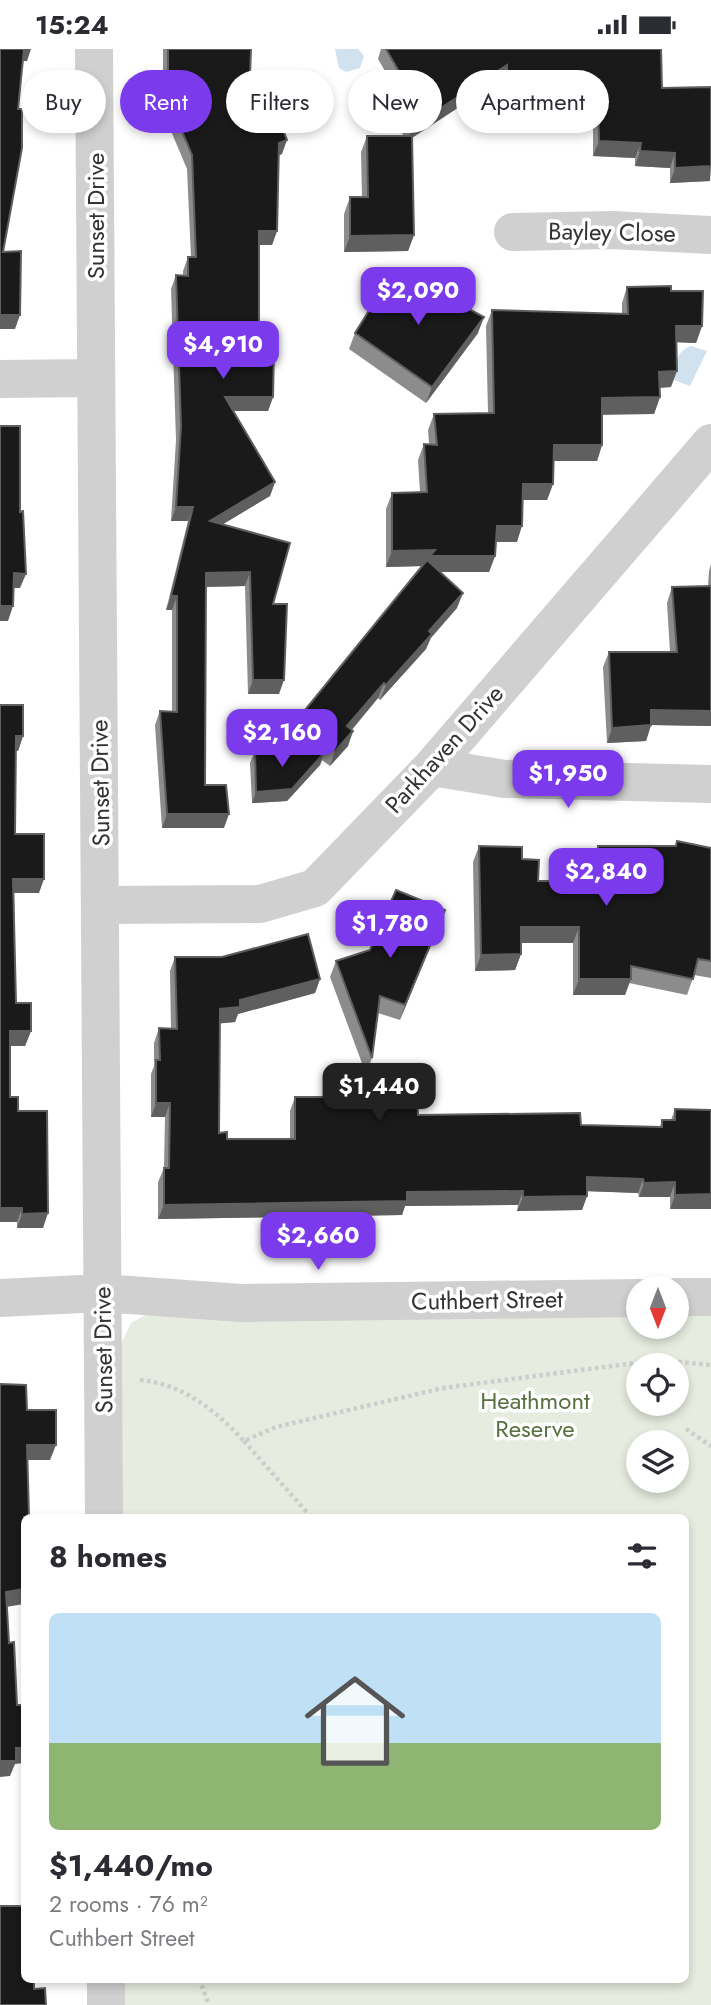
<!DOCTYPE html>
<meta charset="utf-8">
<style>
body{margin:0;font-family:Jost,sans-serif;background:#f2f2f3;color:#2b2b33;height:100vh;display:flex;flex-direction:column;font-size:26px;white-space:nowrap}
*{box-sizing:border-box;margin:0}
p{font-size:23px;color:#7c7c81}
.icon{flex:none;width:38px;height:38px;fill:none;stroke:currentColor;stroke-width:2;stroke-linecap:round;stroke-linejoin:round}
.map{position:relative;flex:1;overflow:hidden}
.drawer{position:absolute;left:21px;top:1465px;width:668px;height:469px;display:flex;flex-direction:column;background:#fff;border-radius:10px;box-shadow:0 4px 10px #0003}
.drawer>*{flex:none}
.hud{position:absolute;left:21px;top:21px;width:670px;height:63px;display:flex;gap:14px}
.needle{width:46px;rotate:180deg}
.buttons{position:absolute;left:626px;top:1227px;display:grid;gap:14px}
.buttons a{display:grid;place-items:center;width:63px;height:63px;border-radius:50%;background:#fff;box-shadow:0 4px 10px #0003;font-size:35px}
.price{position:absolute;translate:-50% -60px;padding:0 16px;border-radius:14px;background:#7c3aed;color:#fff;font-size:23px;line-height:46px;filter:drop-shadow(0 2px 4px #0008)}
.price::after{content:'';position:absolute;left:50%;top:42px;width:21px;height:16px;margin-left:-10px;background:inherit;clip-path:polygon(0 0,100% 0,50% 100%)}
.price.current{background:#222;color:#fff}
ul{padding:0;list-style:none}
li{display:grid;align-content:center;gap:14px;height:371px;padding:0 28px}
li+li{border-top:2px solid #e1e1e2}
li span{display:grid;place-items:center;height:217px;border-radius:10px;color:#555}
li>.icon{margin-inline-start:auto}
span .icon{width:126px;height:126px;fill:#fffc;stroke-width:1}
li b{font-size:30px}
h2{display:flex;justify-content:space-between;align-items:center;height:84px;padding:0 28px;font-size:30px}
.tag{padding:0 24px;border-radius:32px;background:#fff;box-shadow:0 4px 10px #0003;font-size:24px;line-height:63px}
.tag.current{background:#7c3aed;color:#fff}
.status{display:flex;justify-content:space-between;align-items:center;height:49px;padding:0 35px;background:#fff;direction:ltr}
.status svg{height:19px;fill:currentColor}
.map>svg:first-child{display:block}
.green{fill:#e6ecdf;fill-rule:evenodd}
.water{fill:#cfe2ee}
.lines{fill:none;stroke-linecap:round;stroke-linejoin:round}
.path{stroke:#cdcdcd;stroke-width:4.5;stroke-dasharray:3.5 3.5;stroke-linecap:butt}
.minor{stroke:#d0d0d0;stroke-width:38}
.wall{fill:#8c8c8c}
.shaded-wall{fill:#5f5f5f}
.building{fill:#1a1a1a;stroke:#5f5f5f;stroke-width:2}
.labels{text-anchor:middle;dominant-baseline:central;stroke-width:7;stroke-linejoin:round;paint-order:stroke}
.street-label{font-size:24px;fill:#333;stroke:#fff}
.park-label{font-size:24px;fill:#56703f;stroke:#fff}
</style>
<div class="status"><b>15:24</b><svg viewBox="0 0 49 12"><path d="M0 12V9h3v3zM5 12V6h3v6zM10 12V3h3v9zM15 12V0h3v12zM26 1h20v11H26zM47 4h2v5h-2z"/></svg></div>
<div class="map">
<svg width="711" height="1956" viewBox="0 0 711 1956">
<rect width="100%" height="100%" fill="#fff"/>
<path class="green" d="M 711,1260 L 711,1956 L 124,1956 L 124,1930 L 686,1930 L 686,1468 L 121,1468 L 120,1297 L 131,1274 L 152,1262 L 639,1261 L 639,1278 L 677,1278 L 677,1261 ZM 639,1316 L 677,1316 L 677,1354 L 639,1354 ZM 639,1393 L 677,1393 L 677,1432 L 639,1432 Z"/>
<path class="water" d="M 335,0 L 358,0 L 364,7 L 360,19 L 346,23 L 339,19 Z
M 691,297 L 707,302 L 690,337 L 674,331 C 676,315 675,303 691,297 Z
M 404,1018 L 410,1023 L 410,1041 L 393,1039 L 363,1044 L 363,1021 L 387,1023 Z"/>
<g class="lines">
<path class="path" d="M 140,1331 C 183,1335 215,1361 244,1392 L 276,1378 L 443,1339 L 658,1311 L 711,1316
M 686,1380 L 711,1397
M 244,1392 L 311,1468
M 199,1930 L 209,1956"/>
<path class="minor" d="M 94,0 L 104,1468
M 513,183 L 612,181 L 711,186
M 0,330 L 96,329
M 432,718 L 505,730 L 711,735
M 102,856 L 260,855 L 315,839 L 432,718 L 711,394
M 677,1248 L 711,1248
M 0,1249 L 102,1244 L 241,1254 L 639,1249
M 106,1956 L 106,1930"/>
</g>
<path class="wall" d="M 163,0 L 251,0 L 250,27 L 314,80 L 281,75 L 282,105 L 279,106 L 277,182 L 272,196 L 259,196 L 259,300 L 273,348 L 268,362 L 233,362 L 275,433 L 270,447 L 223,475 L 273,555 L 279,645 L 248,645 L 245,537 L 206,538 L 205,736 L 224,779 L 162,779 L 155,676 L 160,662 L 172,663 L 172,561 L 166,561 L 188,472 L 171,472 L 176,391 L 171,240 L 176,226 L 183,226 L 183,222 L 188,208 L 191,208 L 187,120 L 163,63 Z
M 381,0 L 661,0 L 662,39 L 711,38 L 710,132 L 670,134 L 670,119 L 635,117 L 635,109 L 593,107 L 593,69 L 536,70 L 537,51 L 502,52 L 502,30 L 412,89 L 414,186 L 408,202 L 344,203 L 344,165 L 350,148 L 362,148 L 361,103 L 367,87 L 404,87 L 379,54 L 384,39 L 392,34 L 378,10 Z
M 627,238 L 671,242 L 702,277 L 696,294 L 676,293 L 671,338 L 659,339 L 660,348 L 654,365 L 602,365 L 602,396 L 597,412 L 554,412 L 553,435 L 547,451 L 523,451 L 517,493 L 496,493 L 495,507 L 489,523 L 440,523 L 457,559 L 430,589 L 426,600 L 380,651 L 378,649 L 352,681 L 353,682 L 348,697 L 330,717 L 322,711 L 320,716 L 287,752 L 252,754 L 250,714 L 255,702 L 312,704 L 291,687 L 296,672 L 422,517 L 386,518 L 386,460 L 392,444 L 420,443 L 418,411 L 424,395 L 429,395 L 428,381 L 434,365 L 488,364 L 486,277 L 492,261 L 622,265 L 622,254 Z
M 355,284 L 478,284 L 426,354 L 349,300 Z
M 711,515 L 711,677 L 651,676 L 646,692 L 607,694 L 603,618 L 609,603 L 670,603 L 667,554 L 672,538 L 708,537 L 709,522 Z
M 0,656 L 23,687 L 18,702 L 16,702 L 15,785 L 39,844 L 14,844 L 16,954 L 31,982 L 25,997 L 10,997 L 10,1048 L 18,1062 L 43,1179 L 17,1179 L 17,1173 L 0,1173 Z
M 677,792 L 711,799 L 711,929 L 694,926 L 687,946 L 629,934 L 625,946 L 573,946 L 573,894 L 521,894 L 521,905 L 515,921 L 475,922 L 473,813 L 479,797 L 522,810 L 538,832 L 593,832 L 593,813 L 598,797 L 675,797 Z
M 439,876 L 400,971 L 378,964 L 372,1009 L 366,1025 L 330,928 L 336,912 L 370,901 Z
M 175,908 L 320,930 L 315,944 L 238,965 L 235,973 L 220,974 L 219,1084 L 227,1090 L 290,1090 L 290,1062 L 295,1048 L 418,1066 L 581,1076 L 660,1078 L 662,1071 L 671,1071 L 675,1060 L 711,1061 L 670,1160 L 670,1148 L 639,1148 L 638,1144 L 587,1142 L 587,1147 L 582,1161 L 517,1162 L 518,1156 L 405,1157 L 402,1166 L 158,1170 L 158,1133 L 164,1119 L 165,1068 L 151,1068 L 151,1025 L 154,1017 L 154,994 L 159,979 L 171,980 L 170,922 Z"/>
<path class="shaded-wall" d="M 23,0 L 31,0 L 27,12 L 19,12 Z
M 507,16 L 502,30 L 407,92 L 413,77 Z
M 542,36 L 537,51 L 502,52 L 507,37 Z
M 598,54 L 593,69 L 536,70 L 541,55 Z
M 275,60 L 319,66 L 314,80 L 270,74 Z
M 287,91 L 282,105 L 274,108 L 279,94 Z
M 599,92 L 641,94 L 635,109 L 593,107 Z
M 640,102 L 675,104 L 670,119 L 635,117 Z
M 711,117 L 710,132 L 670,134 L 675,119 Z
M 259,182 L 277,182 L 272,196 L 254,196 Z
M 414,186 L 408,202 L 344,203 L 350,187 Z
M 0,266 L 20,266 L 15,280 L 0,280 Z
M 484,268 L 478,284 L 426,354 L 432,338 Z
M 676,277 L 702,277 L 696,294 L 670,293 Z
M 677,322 L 671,338 L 653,339 L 659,323 Z
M 225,348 L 273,348 L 268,362 L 220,362 Z
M 660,348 L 654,365 L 596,366 L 602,349 Z
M 554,396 L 602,396 L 597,412 L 548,412 Z
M 275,433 L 270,447 L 205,486 L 210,472 Z
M 523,435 L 553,435 L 547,451 L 517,451 Z
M 176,458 L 193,458 L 188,472 L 171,472 Z
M 497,477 L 522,477 L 517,493 L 491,493 Z
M 435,501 L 495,507 L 489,523 L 424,523 L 426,517 L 386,518 L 392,502 Z
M 250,523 L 245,537 L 201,538 L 206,524 Z
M 14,524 L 26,525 L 20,539 L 9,539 Z
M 463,544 L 457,559 L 431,589 L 426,600 L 380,651 L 386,636 L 429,582 Z
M 171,547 L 177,547 L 172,561 L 166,561 Z
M 0,557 L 13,557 L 8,572 L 0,572 Z
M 253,631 L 284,631 L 279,645 L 248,645 Z
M 384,634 L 378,649 L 342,692 L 347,677 Z
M 651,661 L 711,662 L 711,677 L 651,676 L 646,692 L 607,694 L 612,679 Z
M 353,682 L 348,697 L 330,717 L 335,702 Z
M 16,687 L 23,687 L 18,702 L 11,702 Z
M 324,704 L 320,716 L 287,752 L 252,754 L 256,743 Z
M 167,765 L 229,765 L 224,779 L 162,779 Z
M 13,830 L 44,830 L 39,844 L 8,844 Z
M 445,861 L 439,876 L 400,971 L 405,956 Z
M 521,878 L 579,878 L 573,894 L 515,894 Z
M 521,905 L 515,921 L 475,922 L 481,906 Z
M 320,930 L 315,944 L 238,965 L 235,973 L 215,975 L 220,960 L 240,951 Z
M 579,930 L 631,930 L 625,946 L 573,946 Z
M 10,982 L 31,982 L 25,997 L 5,997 Z
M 156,1054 L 170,1054 L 165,1068 L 151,1068 Z
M 587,1128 L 643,1130 L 638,1144 L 582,1142 Z
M 675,1133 L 670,1148 L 639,1148 L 644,1134 Z
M 523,1142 L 518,1156 L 405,1157 L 402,1166 L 158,1170 L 164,1156 L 407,1143 Z
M 711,1145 L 711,1160 L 670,1160 L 675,1146 Z
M 587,1147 L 582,1161 L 517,1162 L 523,1148 Z
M 0,1159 L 22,1159 L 17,1173 L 0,1173 Z
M 48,1164 L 43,1179 L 17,1179 L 22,1165 Z
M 27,1396 L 56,1396 L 50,1411 L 21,1411 Z
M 24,1540 L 24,1555 L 0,1559 L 6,1543 Z
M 16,1699 L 24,1699 L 24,1714 L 15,1715 L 10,1727 L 0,1728 L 0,1712 Z"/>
<path class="building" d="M 0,0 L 24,0 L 18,60 L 22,60 L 22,99 L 3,203 L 21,202 L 20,266 L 0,266 Z
M 168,0 L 251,0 L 250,27 L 321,39 L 321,51 L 319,66 L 275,60 L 287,91 L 279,94 L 277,182 L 259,182 L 259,300 L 274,300 L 273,348 L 225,348 L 275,433 L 210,472 L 290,494 L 273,555 L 287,555 L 284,631 L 253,631 L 250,523 L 206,524 L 205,736 L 226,736 L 229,765 L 167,765 L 160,662 L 177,663 L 177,547 L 171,547 L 193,458 L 176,458 L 181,377 L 176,226 L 188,227 L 188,208 L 196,208 L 192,106 L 168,49 Z
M 386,0 L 661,0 L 662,39 L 711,38 L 711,117 L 675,119 L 675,104 L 640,102 L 641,94 L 599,92 L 598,54 L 541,55 L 542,36 L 507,37 L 507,16 L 413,77 L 384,39 L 402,28 Z
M 367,87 L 412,87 L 414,186 L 350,187 L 350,148 L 368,148 Z
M 395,220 L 484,268 L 432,338 L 355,284 Z
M 671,237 L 671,242 L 703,242 L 702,277 L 676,277 L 677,322 L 659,323 L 660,348 L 602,349 L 602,396 L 554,396 L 553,435 L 523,435 L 522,477 L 497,477 L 495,507 L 430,507 L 435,501 L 392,502 L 392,444 L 427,443 L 424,395 L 437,396 L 434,365 L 494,364 L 492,261 L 628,265 L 627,238 Z
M 0,377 L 20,377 L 20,463 L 23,462 L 26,525 L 14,524 L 13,557 L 0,557 Z
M 427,511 L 463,544 L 429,582 L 432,585 L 386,636 L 384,634 L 347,677 L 353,682 L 335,702 L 296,672 Z
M 711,537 L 711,662 L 651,661 L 651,676 L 612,679 L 609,603 L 677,603 L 672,538 Z
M 0,656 L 23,656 L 23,687 L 16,687 L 15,785 L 44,785 L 44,830 L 13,830 L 16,954 L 31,954 L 31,982 L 10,982 L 10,1048 L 18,1048 L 18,1062 L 47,1062 L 48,1164 L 22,1165 L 22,1159 L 0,1159 Z
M 255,702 L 324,704 L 292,740 L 256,743 Z
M 677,792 L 711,799 L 711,912 L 698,910 L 693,930 L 631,917 L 631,930 L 579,930 L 579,878 L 521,878 L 521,905 L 481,906 L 479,797 L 522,798 L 522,810 L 539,811 L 538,832 L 599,832 L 598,797 L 676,797 Z
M 396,841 L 445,861 L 405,956 L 380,947 L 372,1009 L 336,912 L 370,901 Z
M 308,885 L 320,930 L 240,951 L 240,958 L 220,960 L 219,1084 L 227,1083 L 227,1090 L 295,1090 L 295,1048 L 417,1048 L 418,1066 L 580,1064 L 581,1076 L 662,1078 L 662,1071 L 675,1071 L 675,1060 L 711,1061 L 711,1145 L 675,1146 L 675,1133 L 644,1134 L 643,1130 L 587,1128 L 587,1147 L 523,1148 L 523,1142 L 407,1143 L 407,1152 L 164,1156 L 164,1119 L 169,1119 L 170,1054 L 156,1054 L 156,1011 L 160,1011 L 159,979 L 177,980 L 175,908 L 222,908 Z
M 0,1335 L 26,1336 L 27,1361 L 56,1361 L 56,1396 L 27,1396 L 29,1468 L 24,1468 L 24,1540 L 6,1543 L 9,1594 L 14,1593 L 17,1656 L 24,1656 L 24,1699 L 16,1699 L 16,1712 L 0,1712 Z
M 0,1857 L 24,1857 L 24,1930 L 34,1930 L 34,1940 L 45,1939 L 46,1956 L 0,1956 Z"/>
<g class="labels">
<g class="street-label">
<text transform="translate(95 167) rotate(-90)">Sunset Drive</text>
<text transform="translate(612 183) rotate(1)">Bayley Close</text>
<text transform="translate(444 700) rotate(-48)">Parkhaven Drive</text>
<text transform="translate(100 734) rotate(-91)">Sunset Drive</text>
<text transform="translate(487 1251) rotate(-1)">Cuthbert Street</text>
<text transform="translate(103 1301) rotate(-91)">Sunset Drive</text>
</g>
<g class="park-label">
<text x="535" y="1351">Heathmont<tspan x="535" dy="28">Reserve</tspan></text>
</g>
</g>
</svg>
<div class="buttons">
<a><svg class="needle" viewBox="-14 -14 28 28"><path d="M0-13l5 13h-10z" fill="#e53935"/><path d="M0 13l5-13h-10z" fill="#7c7c81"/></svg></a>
<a><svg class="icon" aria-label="locate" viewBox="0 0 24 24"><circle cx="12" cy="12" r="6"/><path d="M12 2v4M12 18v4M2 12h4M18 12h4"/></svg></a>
<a><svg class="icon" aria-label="layers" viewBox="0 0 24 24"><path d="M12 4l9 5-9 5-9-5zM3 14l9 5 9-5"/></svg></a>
</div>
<b class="price" style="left:418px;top:278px">$2,090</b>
<b class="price" style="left:223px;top:332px">$4,910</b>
<b class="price" style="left:282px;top:720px">$2,160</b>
<b class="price" style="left:568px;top:761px">$1,950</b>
<b class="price" style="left:606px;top:859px">$2,840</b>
<b class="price" style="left:390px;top:911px">$1,780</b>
<b class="price current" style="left:379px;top:1074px">$1,440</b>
<b class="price" style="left:318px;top:1223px">$2,660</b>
<div class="hud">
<a class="tag">Buy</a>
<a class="tag current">Rent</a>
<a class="tag">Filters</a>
<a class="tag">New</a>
<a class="tag">Apartment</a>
</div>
<section class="drawer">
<h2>8 homes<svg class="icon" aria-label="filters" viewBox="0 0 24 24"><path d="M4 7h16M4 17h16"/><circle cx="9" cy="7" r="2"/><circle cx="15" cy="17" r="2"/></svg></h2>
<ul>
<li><span style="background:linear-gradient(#bfe0f5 60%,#8fb573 0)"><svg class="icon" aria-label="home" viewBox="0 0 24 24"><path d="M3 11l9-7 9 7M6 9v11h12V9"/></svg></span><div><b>$1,440/mo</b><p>2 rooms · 76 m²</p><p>Cuthbert Street</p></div></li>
</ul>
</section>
</div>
